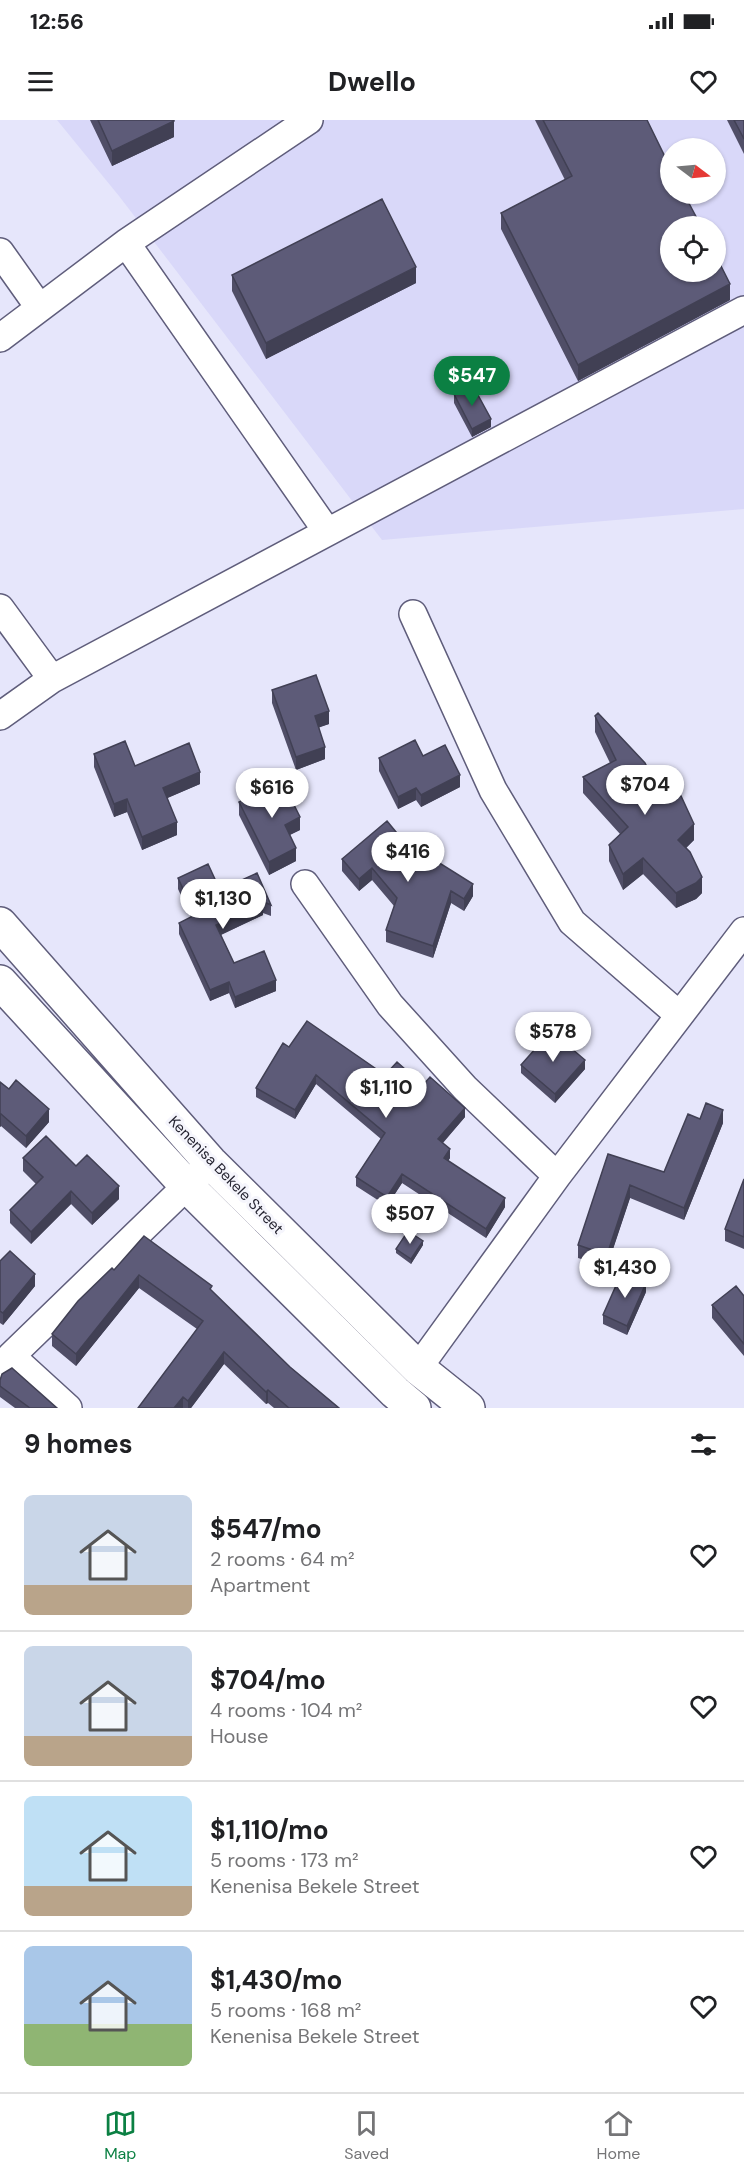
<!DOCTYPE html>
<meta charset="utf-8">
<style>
body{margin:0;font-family:"DM Sans",sans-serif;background:#f6f6f6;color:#202124;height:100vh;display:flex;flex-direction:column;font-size:22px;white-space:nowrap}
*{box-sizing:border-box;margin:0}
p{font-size:20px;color:#757577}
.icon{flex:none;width:33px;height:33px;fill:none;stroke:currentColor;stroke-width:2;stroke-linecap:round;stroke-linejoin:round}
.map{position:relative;height:1288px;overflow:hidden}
.panel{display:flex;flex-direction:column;background:#fff;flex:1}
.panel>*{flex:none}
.needle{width:39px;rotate:106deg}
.buttons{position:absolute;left:660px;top:18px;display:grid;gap:12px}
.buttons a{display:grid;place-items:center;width:66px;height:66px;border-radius:50%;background:#fff;box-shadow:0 2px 4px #0004;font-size:30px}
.price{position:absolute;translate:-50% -51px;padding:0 14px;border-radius:21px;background:#fff;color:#222;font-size:20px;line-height:39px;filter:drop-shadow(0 2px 3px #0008)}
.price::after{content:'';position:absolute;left:50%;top:36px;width:18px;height:14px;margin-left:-9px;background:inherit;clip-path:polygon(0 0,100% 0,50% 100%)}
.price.current{background:#0b8043;color:#fff}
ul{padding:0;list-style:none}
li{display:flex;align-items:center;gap:18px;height:150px;padding:0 24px}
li+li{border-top:2px solid #e0e0e0}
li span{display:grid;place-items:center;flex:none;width:168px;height:120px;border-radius:9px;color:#555}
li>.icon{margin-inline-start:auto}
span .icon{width:72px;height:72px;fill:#fffc;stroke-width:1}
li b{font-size:26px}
h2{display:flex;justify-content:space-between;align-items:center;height:72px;padding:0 24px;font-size:26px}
.status{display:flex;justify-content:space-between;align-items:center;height:42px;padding:0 30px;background:#fff;direction:ltr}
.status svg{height:16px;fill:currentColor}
header{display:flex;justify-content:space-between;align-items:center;height:78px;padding:0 24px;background:#fff;font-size:27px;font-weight:700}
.tabs{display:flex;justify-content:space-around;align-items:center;height:84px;border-top:2px solid #e0e0e0;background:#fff;font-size:16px;color:#757577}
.tabs a{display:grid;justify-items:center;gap:3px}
.tabs .current{color:#0b8043}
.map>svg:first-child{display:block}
.built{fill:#d9d8f9;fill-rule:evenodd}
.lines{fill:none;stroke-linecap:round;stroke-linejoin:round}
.minor-casing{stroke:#5f5d7b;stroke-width:30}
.secondary-casing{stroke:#5f5d7b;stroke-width:36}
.minor{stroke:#fff;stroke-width:27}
.secondary{stroke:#fff;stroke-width:33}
.wall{fill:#504e67}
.shaded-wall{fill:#414054}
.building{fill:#5d5b78;stroke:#414054;stroke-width:1.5}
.labels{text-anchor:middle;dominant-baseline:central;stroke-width:6;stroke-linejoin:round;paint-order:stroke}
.street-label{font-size:15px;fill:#262532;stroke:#f5f5fc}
</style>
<div class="status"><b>12:56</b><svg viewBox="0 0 49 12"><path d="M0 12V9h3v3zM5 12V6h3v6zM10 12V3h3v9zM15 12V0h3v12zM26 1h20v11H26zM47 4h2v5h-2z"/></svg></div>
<header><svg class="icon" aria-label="menu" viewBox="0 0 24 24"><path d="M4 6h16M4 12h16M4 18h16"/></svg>Dwello<svg class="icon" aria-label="heart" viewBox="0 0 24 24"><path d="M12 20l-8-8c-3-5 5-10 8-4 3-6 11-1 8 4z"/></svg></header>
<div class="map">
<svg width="744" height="1288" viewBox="0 0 744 1288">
<rect width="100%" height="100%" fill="#e6e6fb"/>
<path class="built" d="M 57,0 L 744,0 L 744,389 L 382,420 L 119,76 ZM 670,28 L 716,28 L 716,74 L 670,74 ZM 670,106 L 716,106 L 716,152 L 670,152 Z"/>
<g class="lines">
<g class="minor-casing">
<path id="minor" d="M 126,123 L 326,410
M 0,132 L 39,187
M 0,218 L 126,123 L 309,0
M 0,488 L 52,559
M 413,494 L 493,670 L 572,802 L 679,895
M 0,596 L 52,559 L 744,190
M 305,764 L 390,885 L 465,968 L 557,1056
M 11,1236 L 68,1288
M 418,1248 L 557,1056 L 744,811
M 0,1249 L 11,1236 L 200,1053"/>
</g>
<g class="secondary-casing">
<path id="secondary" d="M 0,804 L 210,1042 L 418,1248 L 468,1288
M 0,862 L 187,1066 L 395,1272 L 414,1288"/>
</g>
<use href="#minor" class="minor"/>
<use href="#secondary" class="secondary"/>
</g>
<path class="wall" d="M 90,0 L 174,0 L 174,17 L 112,46 Z
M 535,0 L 647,0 L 730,180 L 578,261 L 501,109 L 501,93 L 565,60 Z
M 727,0 L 744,0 L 744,34 Z
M 232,155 L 416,163 L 266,239 L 232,171 Z
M 454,274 L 491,307 L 472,317 L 454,283 Z
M 272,570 L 329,604 L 319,607 L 325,639 L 296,650 L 272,583 Z
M 595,596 L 661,676 L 694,720 L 686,728 L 702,773 L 696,779 L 676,788 L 643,754 L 623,770 L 609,741 L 609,725 L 620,714 L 583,673 L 583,657 L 610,643 L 595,612 Z
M 94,634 L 200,664 L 167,678 L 177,715 L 142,730 L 127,692 L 114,697 L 94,647 Z
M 423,636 L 460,667 L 421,687 L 416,680 L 398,689 L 379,651 L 379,638 Z
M 239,682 L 300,710 L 290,715 L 296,741 L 269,755 L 239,695 Z
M 342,739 L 424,746 L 473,776 L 464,791 L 451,783 L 433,838 L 386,822 L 386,810 L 394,786 L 372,760 L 359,771 L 342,751 Z
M 257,753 L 271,785 L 271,796 L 263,793 L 263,795 L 221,815 L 234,843 L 276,871 L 235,888 L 229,873 L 210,881 L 179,814 L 179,803 L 191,797 L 178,769 L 178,758 L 220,770 Z
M 289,927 L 423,965 L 465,997 L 443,1023 L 450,1038 L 448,1041 L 505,1087 L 486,1118 L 402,1063 L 387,1086 L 356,1066 L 356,1057 L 381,1019 L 316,964 L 295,999 L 256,977 L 256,968 Z
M 521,945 L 585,949 L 555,983 L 521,953 Z
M 0,962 L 49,1002 L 26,1028 L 1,1006 L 0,1007 Z
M 700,999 L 723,1003 L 684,1100 L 630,1078 L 607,1147 L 578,1138 L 578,1125 L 608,1034 L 664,1052 Z
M 23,1038 L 76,1046 L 119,1079 L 92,1105 L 71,1084 L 31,1124 L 10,1103 L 10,1090 L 36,1064 L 23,1051 Z
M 744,1059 L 744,1129 L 725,1121 L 725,1109 Z
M 423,1125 L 411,1144 L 396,1133 L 396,1129 Z
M 0,1141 L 35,1166 L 3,1205 L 0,1203 Z
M 114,1150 L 212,1172 L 290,1247 L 339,1288 L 274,1288 L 268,1283 L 266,1284 L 224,1244 L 191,1288 L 138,1288 L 197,1209 L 139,1168 L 76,1246 L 52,1226 L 52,1214 Z
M 646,1172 L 627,1215 L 603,1204 L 603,1195 Z
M 744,1176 L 744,1236 L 712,1198 L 712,1185 Z
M 0,1260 L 57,1288 L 15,1288 L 0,1277 Z"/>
<path class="shaded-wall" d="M 174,1 L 174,17 L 112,46 L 112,31 Z
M 416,147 L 416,163 L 266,239 L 266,223 Z
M 730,164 L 730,180 L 578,261 L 578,245 Z
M 491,299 L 491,307 L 472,317 L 472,309 Z
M 329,591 L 329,604 L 315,609 L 315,596 Z
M 325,627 L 325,639 L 296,650 L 296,637 Z
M 200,652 L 200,664 L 163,680 L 163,668 Z
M 460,655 L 460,667 L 421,687 L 421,675 Z
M 416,668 L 416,680 L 398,689 L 398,677 Z
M 127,679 L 127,692 L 114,697 L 114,684 Z
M 300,697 L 300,710 L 285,717 L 285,705 Z
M 177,702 L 177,715 L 142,730 L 142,717 Z
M 694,704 L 694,720 L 678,736 L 678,720 Z
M 296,728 L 296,741 L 269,755 L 269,742 Z
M 643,738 L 643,754 L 623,770 L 623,754 Z
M 372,748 L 372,760 L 359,771 L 359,759 Z
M 702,757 L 702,773 L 696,779 L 676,788 L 676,773 Z
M 473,764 L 473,776 L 464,791 L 464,779 Z
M 451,771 L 451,783 L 433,838 L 433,826 Z
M 263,783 L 263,795 L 216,817 L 216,805 Z
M 276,860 L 276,871 L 235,888 L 235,877 Z
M 229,862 L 229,873 L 210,881 L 210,870 Z
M 585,940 L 585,949 L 555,983 L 555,974 Z
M 316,955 L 316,964 L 295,999 L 295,990 Z
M 465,988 L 465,997 L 438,1028 L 438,1019 Z
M 49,989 L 49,1002 L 26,1028 L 26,1016 Z
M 723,990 L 723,1003 L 684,1100 L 684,1088 Z
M 1,994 L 1,1006 L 0,1007 L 0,995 Z
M 450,1029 L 450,1038 L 444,1047 L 444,1038 Z
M 402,1054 L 402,1063 L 387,1086 L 387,1077 Z
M 630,1065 L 630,1078 L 607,1147 L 607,1135 Z
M 119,1066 L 119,1079 L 92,1105 L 92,1093 Z
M 71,1071 L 71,1084 L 31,1124 L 31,1112 Z
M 505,1078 L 505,1087 L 486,1118 L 486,1109 Z
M 423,1121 L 423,1125 L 411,1144 L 411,1139 Z
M 35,1154 L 35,1166 L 3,1205 L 3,1193 Z
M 139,1155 L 139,1168 L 76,1246 L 76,1234 Z
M 646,1163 L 646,1172 L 627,1215 L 627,1206 Z
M 224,1232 L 224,1244 L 191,1288 L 188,1288 L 188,1281 Z
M 268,1270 L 268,1283 L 266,1284 L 266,1272 Z
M 183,1277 L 183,1288 L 174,1288 Z"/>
<path class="building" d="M 98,0 L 174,0 L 174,1 L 112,31 Z
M 543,0 L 647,0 L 670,47 L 670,74 L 684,74 L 701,106 L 670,106 L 670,152 L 716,152 L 716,136 L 730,164 L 578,245 L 501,93 L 572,56 Z
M 734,0 L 744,0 L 744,19 Z
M 382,79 L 416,147 L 266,223 L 232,155 Z
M 472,264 L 491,299 L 472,309 L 454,274 Z
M 316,555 L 329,591 L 315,596 L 325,627 L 296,637 L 272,570 Z
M 598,593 L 645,643 L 661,676 L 671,666 L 681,676 L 694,704 L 678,720 L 690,732 L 702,757 L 696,763 L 676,773 L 643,738 L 623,754 L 609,725 L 628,707 L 583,657 L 616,640 L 595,596 Z
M 415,620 L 423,636 L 445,625 L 460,655 L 421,675 L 416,668 L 398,677 L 379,638 Z
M 125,621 L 135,646 L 189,623 L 200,652 L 163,668 L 177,702 L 142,717 L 127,679 L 114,684 L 94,634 Z
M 282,661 L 300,697 L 285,705 L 296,728 L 269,742 L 239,682 Z
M 387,701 L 424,746 L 430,737 L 473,764 L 464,779 L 451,771 L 433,826 L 386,810 L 397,778 L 372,748 L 359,759 L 342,739 Z
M 208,744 L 220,770 L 257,753 L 271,785 L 259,780 L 263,783 L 216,805 L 234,843 L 264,831 L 276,860 L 235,877 L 229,862 L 210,870 L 179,803 L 195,795 L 178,758 Z
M 307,901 L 385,955 L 397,942 L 423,965 L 430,957 L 465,988 L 438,1019 L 450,1029 L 444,1038 L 505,1078 L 486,1109 L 402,1054 L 387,1077 L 356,1057 L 385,1013 L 316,955 L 295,990 L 256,968 L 283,923 L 289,927 Z
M 551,911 L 585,940 L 555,974 L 521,945 Z
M 16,960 L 49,989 L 26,1016 L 1,994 L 0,995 L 0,962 L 9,969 Z
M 706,983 L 723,990 L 684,1088 L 630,1065 L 607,1135 L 578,1125 L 608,1034 L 664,1052 L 688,994 L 700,999 Z
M 46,1016 L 76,1046 L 87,1035 L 119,1066 L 92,1093 L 71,1071 L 31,1112 L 10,1090 L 43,1057 L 23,1038 Z
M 744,1059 L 744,1117 L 725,1109 Z
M 408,1111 L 423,1121 L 411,1139 L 396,1129 Z
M 144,1116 L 212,1166 L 210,1169 L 290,1247 L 339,1288 L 289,1288 L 268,1270 L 266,1272 L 224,1232 L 188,1281 L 183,1277 L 174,1288 L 138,1288 L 203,1201 L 139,1155 L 76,1234 L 52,1214 L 78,1181 L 112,1148 L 114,1150 Z
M 10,1131 L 35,1154 L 3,1193 L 0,1191 L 0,1141 Z
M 622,1152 L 646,1163 L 627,1206 L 603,1195 Z
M 736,1166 L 744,1176 L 744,1224 L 712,1185 Z
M 12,1248 L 57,1288 L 30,1288 L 0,1266 L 0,1260 L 2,1254 Z"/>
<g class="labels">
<g class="street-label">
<text transform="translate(226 1055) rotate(46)">Kenenisa Bekele Street</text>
</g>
</g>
</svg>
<div class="buttons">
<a><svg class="needle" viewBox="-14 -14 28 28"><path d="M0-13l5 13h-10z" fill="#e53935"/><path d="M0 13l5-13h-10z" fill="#757577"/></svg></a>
<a><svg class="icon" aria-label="locate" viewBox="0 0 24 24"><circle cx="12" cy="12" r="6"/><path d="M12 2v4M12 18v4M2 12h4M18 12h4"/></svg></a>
</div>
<b class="price current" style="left:472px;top:287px">$547</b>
<b class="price" style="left:645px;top:696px">$704</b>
<b class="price" style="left:272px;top:699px">$616</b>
<b class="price" style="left:408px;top:763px">$416</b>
<b class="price" style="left:223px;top:810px">$1,130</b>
<b class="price" style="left:553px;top:943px">$578</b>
<b class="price" style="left:386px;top:999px">$1,110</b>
<b class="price" style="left:410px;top:1125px">$507</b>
<b class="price" style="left:625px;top:1179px">$1,430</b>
</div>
<section class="panel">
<h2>9 homes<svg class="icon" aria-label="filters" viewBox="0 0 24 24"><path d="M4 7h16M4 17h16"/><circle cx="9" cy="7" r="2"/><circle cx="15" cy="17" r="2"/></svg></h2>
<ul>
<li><span style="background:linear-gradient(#c9d6e8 75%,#b9a48a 0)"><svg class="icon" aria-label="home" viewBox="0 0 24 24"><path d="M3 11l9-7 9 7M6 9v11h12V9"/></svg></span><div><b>$547/mo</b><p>2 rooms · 64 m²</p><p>Apartment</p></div><svg class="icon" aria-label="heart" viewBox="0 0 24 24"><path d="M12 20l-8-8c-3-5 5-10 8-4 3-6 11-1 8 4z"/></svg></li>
<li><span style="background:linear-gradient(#c9d6e8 75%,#b9a48a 0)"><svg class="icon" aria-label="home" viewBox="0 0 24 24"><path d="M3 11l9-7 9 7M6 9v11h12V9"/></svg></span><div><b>$704/mo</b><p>4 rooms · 104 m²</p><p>House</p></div><svg class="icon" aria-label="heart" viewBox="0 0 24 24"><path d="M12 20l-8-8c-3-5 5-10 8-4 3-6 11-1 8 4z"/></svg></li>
<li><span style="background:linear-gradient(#bfe0f5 75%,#b9a48a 0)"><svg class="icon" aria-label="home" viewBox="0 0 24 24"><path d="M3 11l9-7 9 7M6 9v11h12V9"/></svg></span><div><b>$1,110/mo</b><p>5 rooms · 173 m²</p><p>Kenenisa Bekele Street</p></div><svg class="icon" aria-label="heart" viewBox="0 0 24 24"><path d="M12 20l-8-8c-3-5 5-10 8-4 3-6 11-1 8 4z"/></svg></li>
<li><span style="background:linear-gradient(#a9c7e8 65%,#8fb573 0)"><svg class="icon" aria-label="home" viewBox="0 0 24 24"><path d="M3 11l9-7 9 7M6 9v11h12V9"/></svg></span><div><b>$1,430/mo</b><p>5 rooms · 168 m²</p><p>Kenenisa Bekele Street</p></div><svg class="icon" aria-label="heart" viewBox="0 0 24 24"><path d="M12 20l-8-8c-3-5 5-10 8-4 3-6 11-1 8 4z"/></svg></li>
</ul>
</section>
<nav class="tabs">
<a class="current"><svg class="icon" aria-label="map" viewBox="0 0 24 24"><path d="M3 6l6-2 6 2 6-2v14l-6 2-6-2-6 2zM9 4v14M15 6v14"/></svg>Map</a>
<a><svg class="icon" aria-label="saved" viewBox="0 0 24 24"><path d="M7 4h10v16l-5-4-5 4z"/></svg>Saved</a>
<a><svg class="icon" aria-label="home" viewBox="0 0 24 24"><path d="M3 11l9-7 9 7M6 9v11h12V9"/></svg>Home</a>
</nav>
